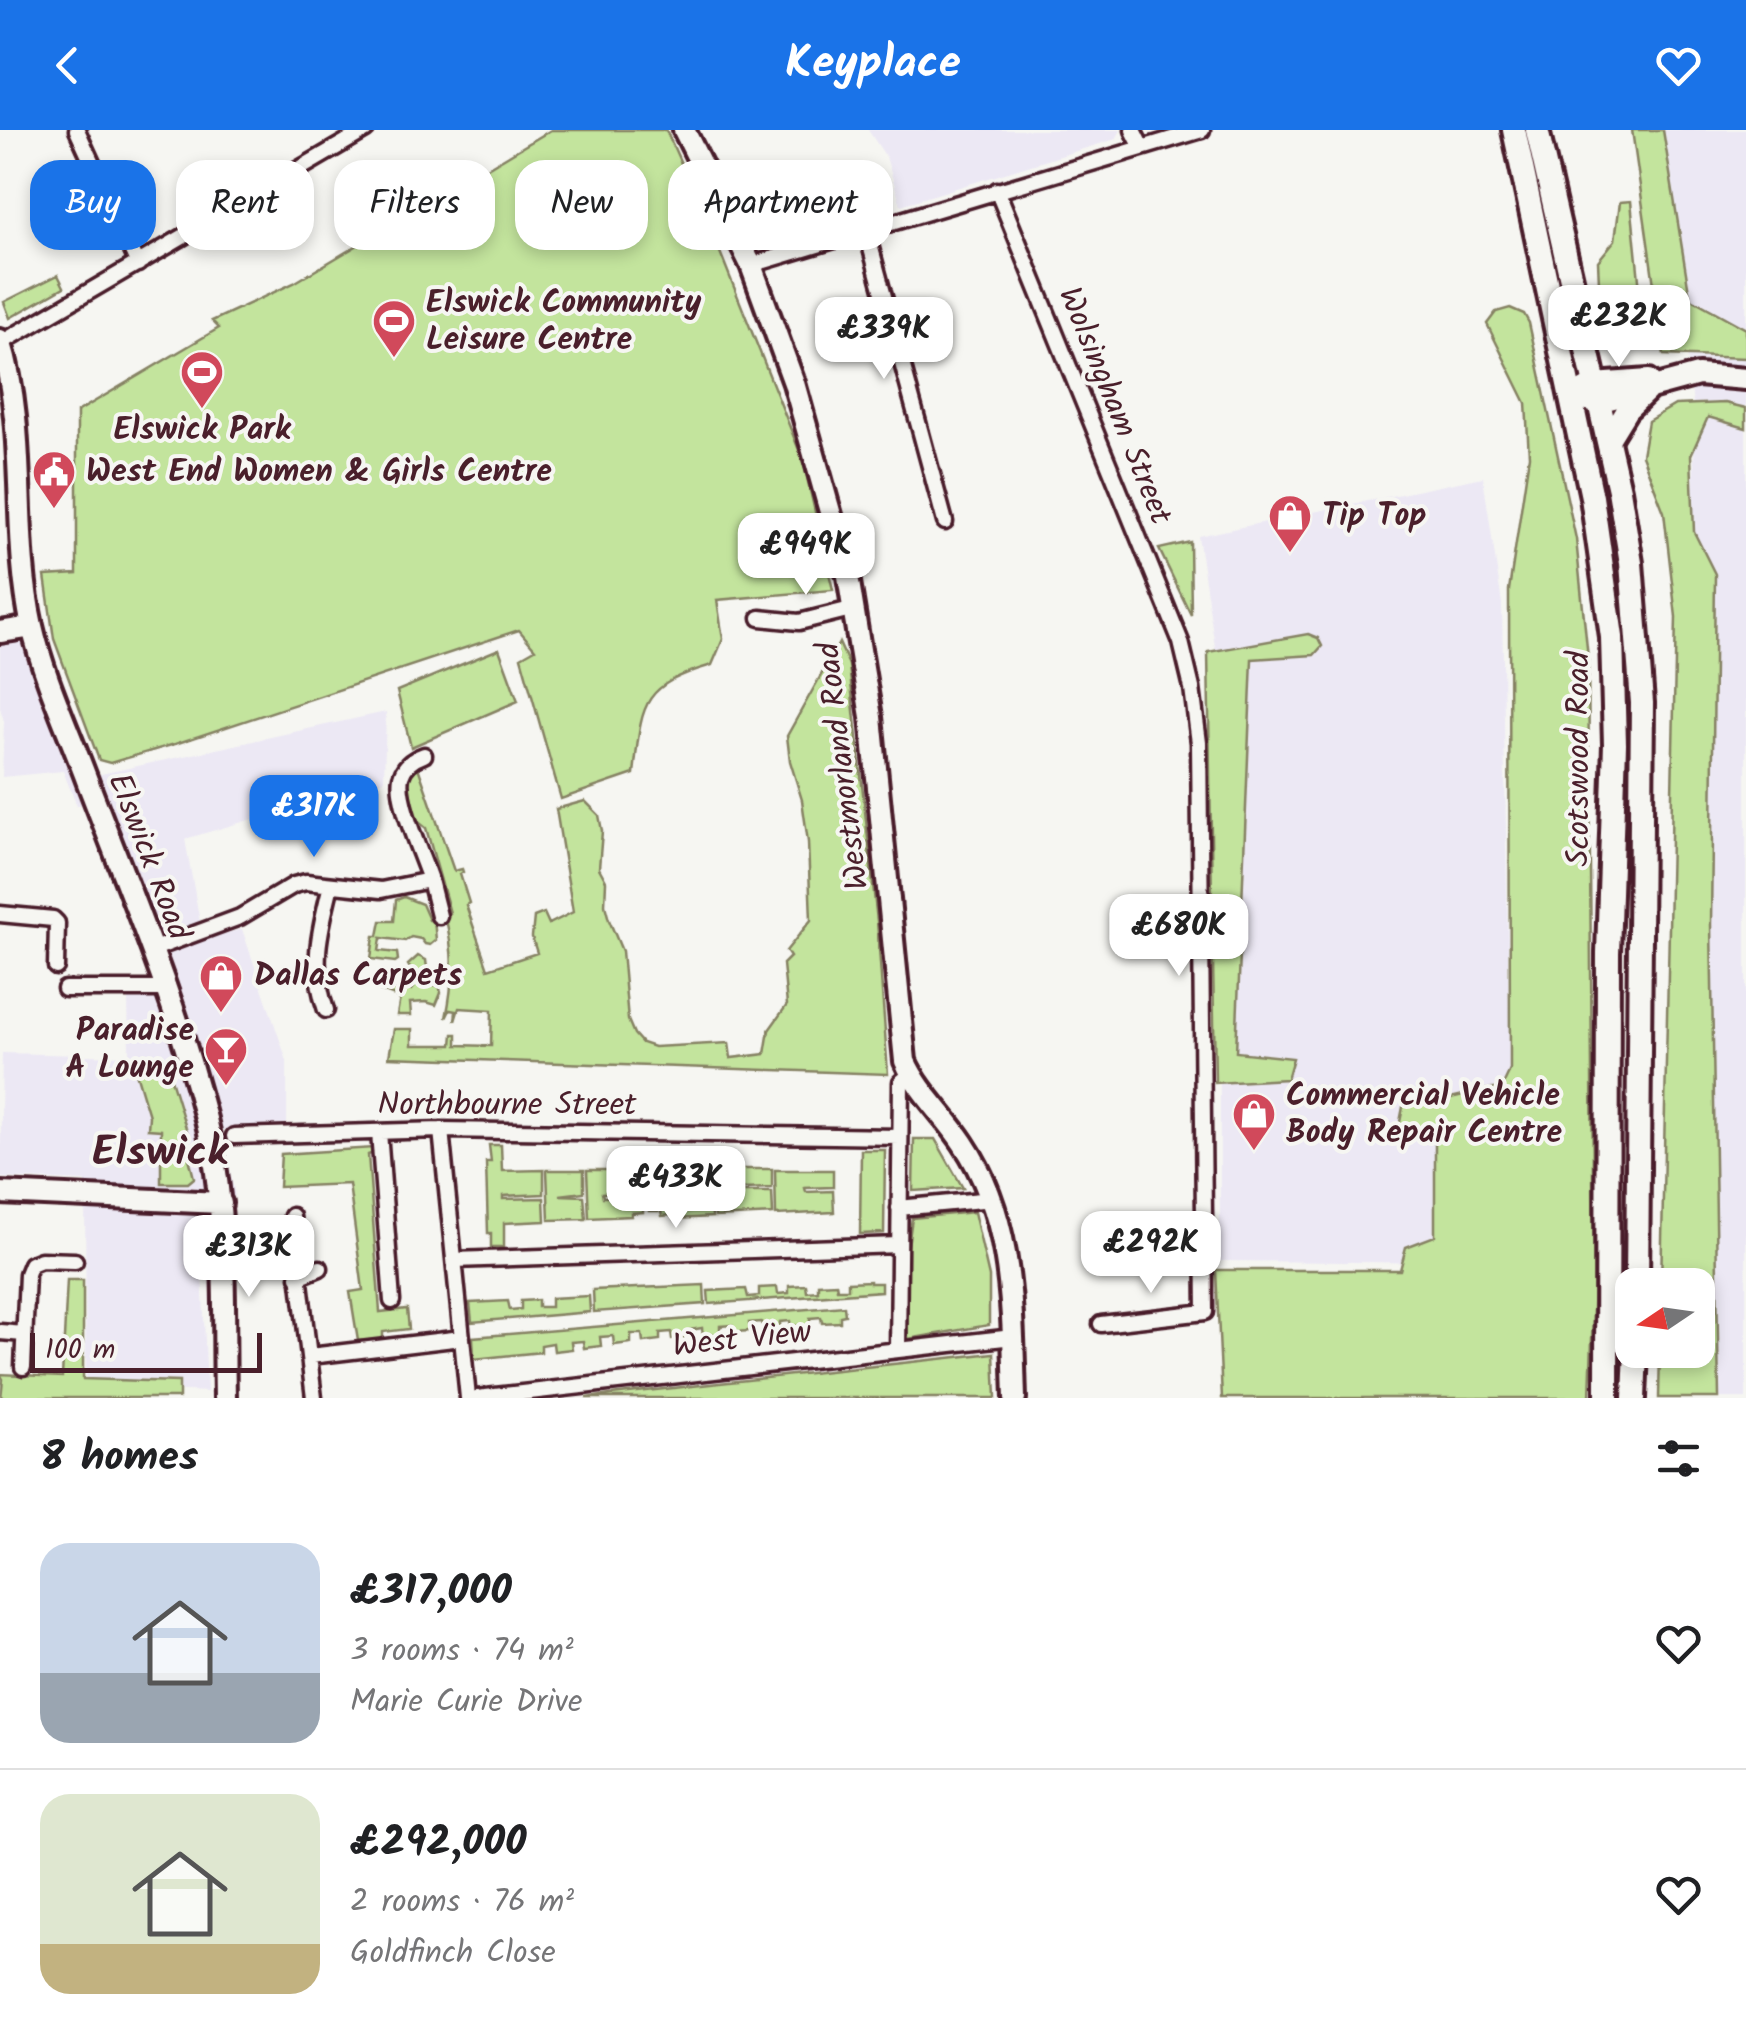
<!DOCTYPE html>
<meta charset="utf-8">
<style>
body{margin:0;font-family:Kalam,sans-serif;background:#f2f2f2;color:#202124;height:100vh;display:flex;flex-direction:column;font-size:38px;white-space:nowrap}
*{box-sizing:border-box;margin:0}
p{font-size:32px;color:#757577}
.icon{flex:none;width:55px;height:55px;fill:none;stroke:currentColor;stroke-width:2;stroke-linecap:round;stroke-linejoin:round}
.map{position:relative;height:1268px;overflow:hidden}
.details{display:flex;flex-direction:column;background:#fff;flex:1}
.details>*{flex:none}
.banner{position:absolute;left:30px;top:30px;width:1000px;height:90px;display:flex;gap:20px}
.needle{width:65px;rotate:257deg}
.controls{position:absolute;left:1615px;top:1138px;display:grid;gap:20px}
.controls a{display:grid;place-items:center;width:100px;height:100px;border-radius:20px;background:#fff;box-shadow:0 5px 15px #0003;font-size:50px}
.scale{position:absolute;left:30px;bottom:25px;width:232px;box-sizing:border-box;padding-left:10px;border:5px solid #4a1f2b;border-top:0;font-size:28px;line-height:35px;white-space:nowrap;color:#4a1f2b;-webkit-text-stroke:8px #f6f6f2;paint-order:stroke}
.price{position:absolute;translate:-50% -85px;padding:0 22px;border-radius:20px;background:#fff;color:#222;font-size:32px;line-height:65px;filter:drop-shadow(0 2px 5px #0008)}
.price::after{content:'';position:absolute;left:50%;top:60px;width:30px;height:22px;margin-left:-15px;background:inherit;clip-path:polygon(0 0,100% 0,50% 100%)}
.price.active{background:#1a73e8;color:#fff}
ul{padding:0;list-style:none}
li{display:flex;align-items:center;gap:30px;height:250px;padding:0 40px}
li+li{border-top:2px solid #e0e0e0}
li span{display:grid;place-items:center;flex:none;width:280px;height:200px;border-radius:30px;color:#555}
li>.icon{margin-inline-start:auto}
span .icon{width:120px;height:120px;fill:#fffc;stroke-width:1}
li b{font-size:42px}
h2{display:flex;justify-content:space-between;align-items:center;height:120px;padding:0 40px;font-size:42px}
.chip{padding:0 35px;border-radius:30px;background:#fff;box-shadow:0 5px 15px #0003;font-size:35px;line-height:90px}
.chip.active{background:#1a73e8;color:#fff}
header{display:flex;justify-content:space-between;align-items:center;height:130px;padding:0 40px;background:#1a73e8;color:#fff;font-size:45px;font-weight:600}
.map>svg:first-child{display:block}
.built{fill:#ece8f4}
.green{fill:#c3e49d;stroke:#868264;stroke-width:2.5}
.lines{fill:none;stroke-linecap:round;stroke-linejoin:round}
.street-casing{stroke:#4a1f2b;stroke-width:21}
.secondary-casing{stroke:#4a1f2b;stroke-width:28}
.primary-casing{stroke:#4a1f2b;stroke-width:30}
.street{stroke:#f6f6f2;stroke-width:14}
.secondary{stroke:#f6f6f2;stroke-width:20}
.primary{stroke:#f6f6f2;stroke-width:22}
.labels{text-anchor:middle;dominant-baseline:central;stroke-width:8;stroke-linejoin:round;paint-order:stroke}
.poi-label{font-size:32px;font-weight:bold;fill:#4a1f2b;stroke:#f6f6f2;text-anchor:start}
.street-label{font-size:32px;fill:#4a1f2b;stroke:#f6f6f2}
.district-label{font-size:42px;font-weight:bold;fill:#4a1f2b;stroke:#f6f6f2}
</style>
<header><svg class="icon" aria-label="back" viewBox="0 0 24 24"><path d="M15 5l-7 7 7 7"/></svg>Keyplace<svg class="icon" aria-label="heart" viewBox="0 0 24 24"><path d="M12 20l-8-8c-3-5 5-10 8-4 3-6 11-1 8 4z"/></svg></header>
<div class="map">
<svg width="1746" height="1268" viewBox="0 0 1746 1268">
<rect width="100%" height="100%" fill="#f6f6f2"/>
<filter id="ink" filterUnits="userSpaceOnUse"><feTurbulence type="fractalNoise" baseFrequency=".01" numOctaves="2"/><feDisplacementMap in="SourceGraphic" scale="20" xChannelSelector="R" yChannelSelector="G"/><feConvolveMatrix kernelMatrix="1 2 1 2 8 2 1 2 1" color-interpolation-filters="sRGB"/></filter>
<g filter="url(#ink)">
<path class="built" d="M 868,0 L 1121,0 L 1116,9 L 901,75 L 886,27 Z
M 1660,0 L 1746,0 L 1746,1268 L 1705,1268 L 1692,416 L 1695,291 Z
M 1483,347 L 1502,474 L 1510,940 L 1467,1133 L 1220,1131 L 1220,549 L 1198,406 Z
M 24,510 L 78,649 L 386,582 L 384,650 L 185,709 L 203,809 L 242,799 L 287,931 L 287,1000 L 222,1000 L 235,1066 L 199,1064 L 207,1262 L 86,1256 L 85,1051 L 0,1048 L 2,923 L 129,926 L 128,867 L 170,868 L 98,668 L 77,676 L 63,641 L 2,647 L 4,591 L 0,578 L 0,514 Z"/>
<path class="green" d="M 551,0 L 666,0 L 714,107 L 803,330 L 833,460 L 717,470 L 723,509 L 712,535 C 639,556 642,575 634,644 L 561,669 L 521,527 L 535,519 L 519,500 L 175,614 L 110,633 L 99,630 L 54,509 L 45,446 L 77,444 L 77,282 L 219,198 L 212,191 L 294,153 Z
M 1632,0 L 1663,0 L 1690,168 L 1746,199 L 1746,228 L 1664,225 Z
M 1631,71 L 1645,210 L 1612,212 L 1600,176 L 1598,131 L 1615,110 L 1620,72 Z
M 58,145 L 64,157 L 10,188 L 4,172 Z
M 1510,178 L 1524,184 L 1529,193 L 1576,409 L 1588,528 L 1594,1149 L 1590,1268 L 1222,1268 L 1216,1140 L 1400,1140 L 1406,1117 L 1435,1106 L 1435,999 L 1399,997 L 1403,977 L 1415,969 L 1442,970 L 1489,959 L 1501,959 L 1510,940 L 1509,460 L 1529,326 L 1526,273 L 1487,194 L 1496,182 Z
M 1725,273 L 1746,278 L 1746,298 L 1708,287 L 1691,325 L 1694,402 L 1715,444 L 1711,794 L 1719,1268 L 1659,1268 L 1660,1220 L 1698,1220 L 1698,1155 L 1661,1155 L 1676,487 L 1664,382 L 1642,325 L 1648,291 L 1675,275 Z
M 1190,412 L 1191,485 L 1159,419 Z
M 1308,504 L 1318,508 L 1322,516 L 1314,525 L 1252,529 L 1236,922 L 1293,928 L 1287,949 L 1215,953 L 1208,522 Z
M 839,513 L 849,535 L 877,791 L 888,944 L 389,927 L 394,899 L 412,899 L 412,915 L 452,915 L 453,904 L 457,904 L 457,915 L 491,916 L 492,880 L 459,878 L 455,891 L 456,881 L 450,880 L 446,888 C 454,851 454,822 445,785 L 450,783 L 426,698 L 410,685 L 403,653 L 418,637 L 454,741 L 462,739 L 463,742 L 460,744 L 469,773 L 466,775 L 488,839 L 537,823 L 532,807 L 534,787 L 544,783 L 549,794 L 573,782 L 556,679 L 585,671 L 599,685 L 602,701 L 599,738 L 606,751 L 605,775 L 609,790 L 622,821 L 628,890 L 634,904 L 642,913 L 654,917 L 729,913 L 731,928 L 765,924 L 769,900 L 787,875 L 783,834 L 790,827 L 786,821 L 811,790 L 808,712 L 802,670 L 790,631 L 787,606 Z
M 499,519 L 518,571 L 411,617 L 397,561 Z
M 404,767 L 422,774 L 429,790 L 434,790 L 436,810 L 430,815 L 425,814 L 421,809 L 411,807 L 405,811 L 381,808 L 379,821 L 397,823 L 398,830 L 395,832 L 371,829 L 374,806 L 378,806 L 381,791 L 394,791 L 396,770 Z
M 418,826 L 426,830 L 429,856 L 439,855 L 441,863 L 436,875 L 426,872 L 410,873 L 411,885 L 397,885 L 400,868 L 374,858 L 377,842 L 381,843 L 380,858 L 401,861 L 403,851 L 411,860 L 419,852 L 408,835 Z
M 134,936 L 167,936 L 189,1008 L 186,1016 L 194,1048 L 188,1053 L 161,1053 L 161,1000 L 148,999 L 149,986 Z
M 914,1009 L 935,1009 L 963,1058 L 913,1061 Z
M 489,1015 L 501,1015 L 502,1041 L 544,1040 L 544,1064 L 503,1066 L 503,1069 L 544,1068 L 545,1091 L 504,1093 L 504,1117 L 491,1117 L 491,1103 L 488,1103 L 486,1032 L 491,1032 Z
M 373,1018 L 374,1023 L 368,1025 L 380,1182 L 407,1179 L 409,1199 L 383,1202 L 383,1209 L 358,1211 L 350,1162 L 363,1160 L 349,1054 L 279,1057 L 281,1024 Z
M 861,1020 L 885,1020 L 884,1103 L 860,1104 Z
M 710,1038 L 711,1058 L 683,1060 L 684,1064 L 711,1063 L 712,1087 L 674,1089 L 673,1085 L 662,1086 L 661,1081 L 649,1081 L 648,1044 L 673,1039 Z
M 714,1039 L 772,1039 L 772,1058 L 743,1059 L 743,1062 L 772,1062 L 773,1084 L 715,1087 Z
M 547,1040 L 584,1040 L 584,1062 L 560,1065 L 584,1066 L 586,1089 L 549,1090 Z
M 587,1040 L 629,1040 L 630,1044 L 642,1044 L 643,1061 L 602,1063 L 603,1067 L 643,1066 L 643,1082 L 631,1083 L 631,1086 L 589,1088 Z
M 775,1040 L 833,1040 L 833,1057 L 805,1058 L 806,1062 L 833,1061 L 834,1082 L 776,1085 Z
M 974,1082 L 989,1147 L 989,1195 L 908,1209 L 905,1137 L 912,1088 Z
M 67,1150 L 83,1150 L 83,1249 L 179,1252 L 179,1268 L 1,1268 L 3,1249 L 0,1244 L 62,1247 Z
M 870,1151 L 870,1153 L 881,1153 L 881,1161 L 709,1174 L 708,1161 L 746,1159 L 748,1167 L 759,1166 L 759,1158 L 777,1157 L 778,1164 L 789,1163 L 789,1156 L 806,1155 L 807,1162 L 818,1161 L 818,1154 L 836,1153 L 837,1159 L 848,1159 L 848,1152 Z
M 704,1155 L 705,1174 L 594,1182 L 593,1160 Z
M 589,1166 L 590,1182 L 472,1192 L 470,1173 L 508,1171 L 510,1180 L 521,1179 L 521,1171 L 538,1170 L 538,1177 L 551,1177 L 551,1168 Z
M 844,1176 L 845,1185 L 840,1186 L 840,1192 L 822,1193 L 821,1187 L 810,1188 L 810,1195 L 791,1196 L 790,1191 L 780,1192 L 780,1198 L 763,1199 L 761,1192 L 749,1193 L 750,1201 L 733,1202 L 732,1195 L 720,1196 L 720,1204 L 703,1206 L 702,1198 L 690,1200 L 691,1207 L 672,1209 L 671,1202 L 660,1203 L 660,1210 L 643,1212 L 642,1204 L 631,1204 L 631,1213 L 614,1215 L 613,1206 L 600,1207 L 601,1216 L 584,1218 L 583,1211 L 571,1212 L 572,1219 L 554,1221 L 553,1213 L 541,1215 L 541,1222 L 474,1229 L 473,1207 Z
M 994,1223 L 996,1268 L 586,1268 L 637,1262 Z"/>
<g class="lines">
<g class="street-casing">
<path id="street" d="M 77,0 L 138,134
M 1133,0 L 1141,16
M 997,60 L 1181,512 L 1192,558 L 1199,613 L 1205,1182 L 1101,1194
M 866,100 L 945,392
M 751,135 L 1202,0
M 1,213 L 366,0
M 760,488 L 799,492 L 855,478
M 424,625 C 413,629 404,635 401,647 C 396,670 422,725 430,750
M 0,784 L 53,789 L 57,793 L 56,837
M 151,820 L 240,787 L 294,755 L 306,752 L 381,760 L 430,750 L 439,786
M 65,859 L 165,859
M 326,880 C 310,836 320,799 331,755
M 441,1000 L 468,1268
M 379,1002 L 392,1171
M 234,1006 L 441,1000 L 900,1007
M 899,1078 L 992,1069
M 292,1086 L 314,1268
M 454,1130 L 899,1115
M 298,1147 L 320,1138
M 0,1202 L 24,1204
M 898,1220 L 901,952 L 911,944
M 310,1226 L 462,1208
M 23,1237 L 27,1144 L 31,1134 L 41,1130 L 75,1131
M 477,1268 L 1013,1207"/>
</g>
<g class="secondary-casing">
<path id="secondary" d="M 684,0 L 751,135 L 794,253 L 848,446 L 871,587 L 905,931 C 919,963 945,985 963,1013 C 1014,1089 1012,1180 1015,1268
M 0,210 C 29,303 11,401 32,496 C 44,549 69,601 88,653 C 130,763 177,874 206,989 C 228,1079 223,1175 225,1268
M 1580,262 L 1594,254 L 1649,250
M 1570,267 L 1598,272 L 1698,245 L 1746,249
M 1608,311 L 1627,280 L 1647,261
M 0,502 L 32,497
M 0,1063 L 221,1073"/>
</g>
<g class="primary-casing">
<path id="primary" d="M 1514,0 L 1592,367 L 1612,507 L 1615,614 L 1608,823 L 1607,1268
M 1537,0 L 1619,360 L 1631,433 L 1642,573 L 1637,1155
M 1634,1268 L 1636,1220"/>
</g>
<use href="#street" class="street"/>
<use href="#secondary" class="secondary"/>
<use href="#primary" class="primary"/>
</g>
</g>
<defs>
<g id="stadium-pin" transform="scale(2.25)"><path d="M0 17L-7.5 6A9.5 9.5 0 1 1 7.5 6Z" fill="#d1495b" stroke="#f6f6f2"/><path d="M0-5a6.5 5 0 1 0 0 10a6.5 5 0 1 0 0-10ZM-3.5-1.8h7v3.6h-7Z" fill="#fff"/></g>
<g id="civic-pin" transform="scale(2.25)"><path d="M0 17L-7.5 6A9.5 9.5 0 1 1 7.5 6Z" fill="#d1495b" stroke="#f6f6f2"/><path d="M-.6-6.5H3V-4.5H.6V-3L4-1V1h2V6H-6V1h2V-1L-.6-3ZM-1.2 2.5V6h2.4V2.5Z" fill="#fff"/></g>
<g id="shop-pin" transform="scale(2.25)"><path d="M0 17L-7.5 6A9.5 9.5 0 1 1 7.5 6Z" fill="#d1495b" stroke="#f6f6f2"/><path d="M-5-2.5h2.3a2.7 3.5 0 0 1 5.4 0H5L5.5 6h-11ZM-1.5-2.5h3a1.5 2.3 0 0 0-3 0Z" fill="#fff"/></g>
<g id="bar-pin" transform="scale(2.25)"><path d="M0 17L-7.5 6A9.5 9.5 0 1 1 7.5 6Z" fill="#d1495b" stroke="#f6f6f2"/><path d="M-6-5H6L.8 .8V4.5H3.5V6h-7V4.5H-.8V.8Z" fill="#fff"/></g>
</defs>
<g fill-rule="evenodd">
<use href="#stadium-pin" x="394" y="191"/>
<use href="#stadium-pin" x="202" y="242"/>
<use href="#civic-pin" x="54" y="342"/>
<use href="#shop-pin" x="1290" y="386"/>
<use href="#shop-pin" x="221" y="846"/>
<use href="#bar-pin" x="226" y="919"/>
<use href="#shop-pin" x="1254" y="984"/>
</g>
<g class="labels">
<g class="poi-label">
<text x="426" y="173">Elswick Community<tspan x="426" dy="37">Leisure Centre</tspan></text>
<text x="202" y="300" text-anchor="middle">Elswick Park</text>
<text x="86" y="342">West End Women &amp; Girls Centre</text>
<text x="1322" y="386">Tip Top</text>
<text x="254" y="846">Dallas Carpets</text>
<text x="194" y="901" text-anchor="end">Paradise<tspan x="194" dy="37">A Lounge</tspan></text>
<text x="1286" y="966">Commercial Vehicle<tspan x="1286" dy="37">Body Repair Centre</tspan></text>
</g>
<g class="street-label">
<text transform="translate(1114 276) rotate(68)">Wolsingham Street</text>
<text transform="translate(1579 629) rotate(-90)">Scotswood Road</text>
<text transform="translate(844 636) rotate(-97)">Westmorland Road</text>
<text transform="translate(148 727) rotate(69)">Elswick Road</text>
<text x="507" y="975">Northbourne Street</text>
<text transform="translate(742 1210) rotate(-6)">West View</text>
</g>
<g class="district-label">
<text x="160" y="1023">Elswick</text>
</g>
</g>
</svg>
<div class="controls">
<a><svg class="needle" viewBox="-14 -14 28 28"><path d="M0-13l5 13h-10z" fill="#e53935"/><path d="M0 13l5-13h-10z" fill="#757577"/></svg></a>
</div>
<div class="scale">100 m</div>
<b class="price" style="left:1619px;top:240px">£232K</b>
<b class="price" style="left:884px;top:252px">£339K</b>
<b class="price" style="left:806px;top:468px">£949K</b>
<b class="price active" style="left:314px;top:730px">£317K</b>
<b class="price" style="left:1179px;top:849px">£680K</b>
<b class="price" style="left:676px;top:1101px">£433K</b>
<b class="price" style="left:1151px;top:1166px">£292K</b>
<b class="price" style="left:249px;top:1170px">£313K</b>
<div class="banner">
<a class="chip active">Buy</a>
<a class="chip">Rent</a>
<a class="chip">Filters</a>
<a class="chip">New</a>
<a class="chip">Apartment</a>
</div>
</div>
<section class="details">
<h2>8 homes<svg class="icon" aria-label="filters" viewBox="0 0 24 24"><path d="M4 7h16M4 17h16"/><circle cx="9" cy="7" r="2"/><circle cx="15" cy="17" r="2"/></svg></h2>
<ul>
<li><span style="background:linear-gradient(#c9d6e8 65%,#9aa5b1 0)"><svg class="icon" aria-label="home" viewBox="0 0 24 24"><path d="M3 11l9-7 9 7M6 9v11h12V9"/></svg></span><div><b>£317,000</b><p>3 rooms · 74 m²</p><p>Marie Curie Drive</p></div><svg class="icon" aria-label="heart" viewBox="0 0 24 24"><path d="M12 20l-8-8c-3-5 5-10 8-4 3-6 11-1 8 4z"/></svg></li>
<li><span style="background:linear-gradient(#dfe7d0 75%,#c2b280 0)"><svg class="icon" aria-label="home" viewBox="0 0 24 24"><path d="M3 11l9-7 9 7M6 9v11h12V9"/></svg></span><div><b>£292,000</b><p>2 rooms · 76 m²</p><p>Goldfinch Close</p></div><svg class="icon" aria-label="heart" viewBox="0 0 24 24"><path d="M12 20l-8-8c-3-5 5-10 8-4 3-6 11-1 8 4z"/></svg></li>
</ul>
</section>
